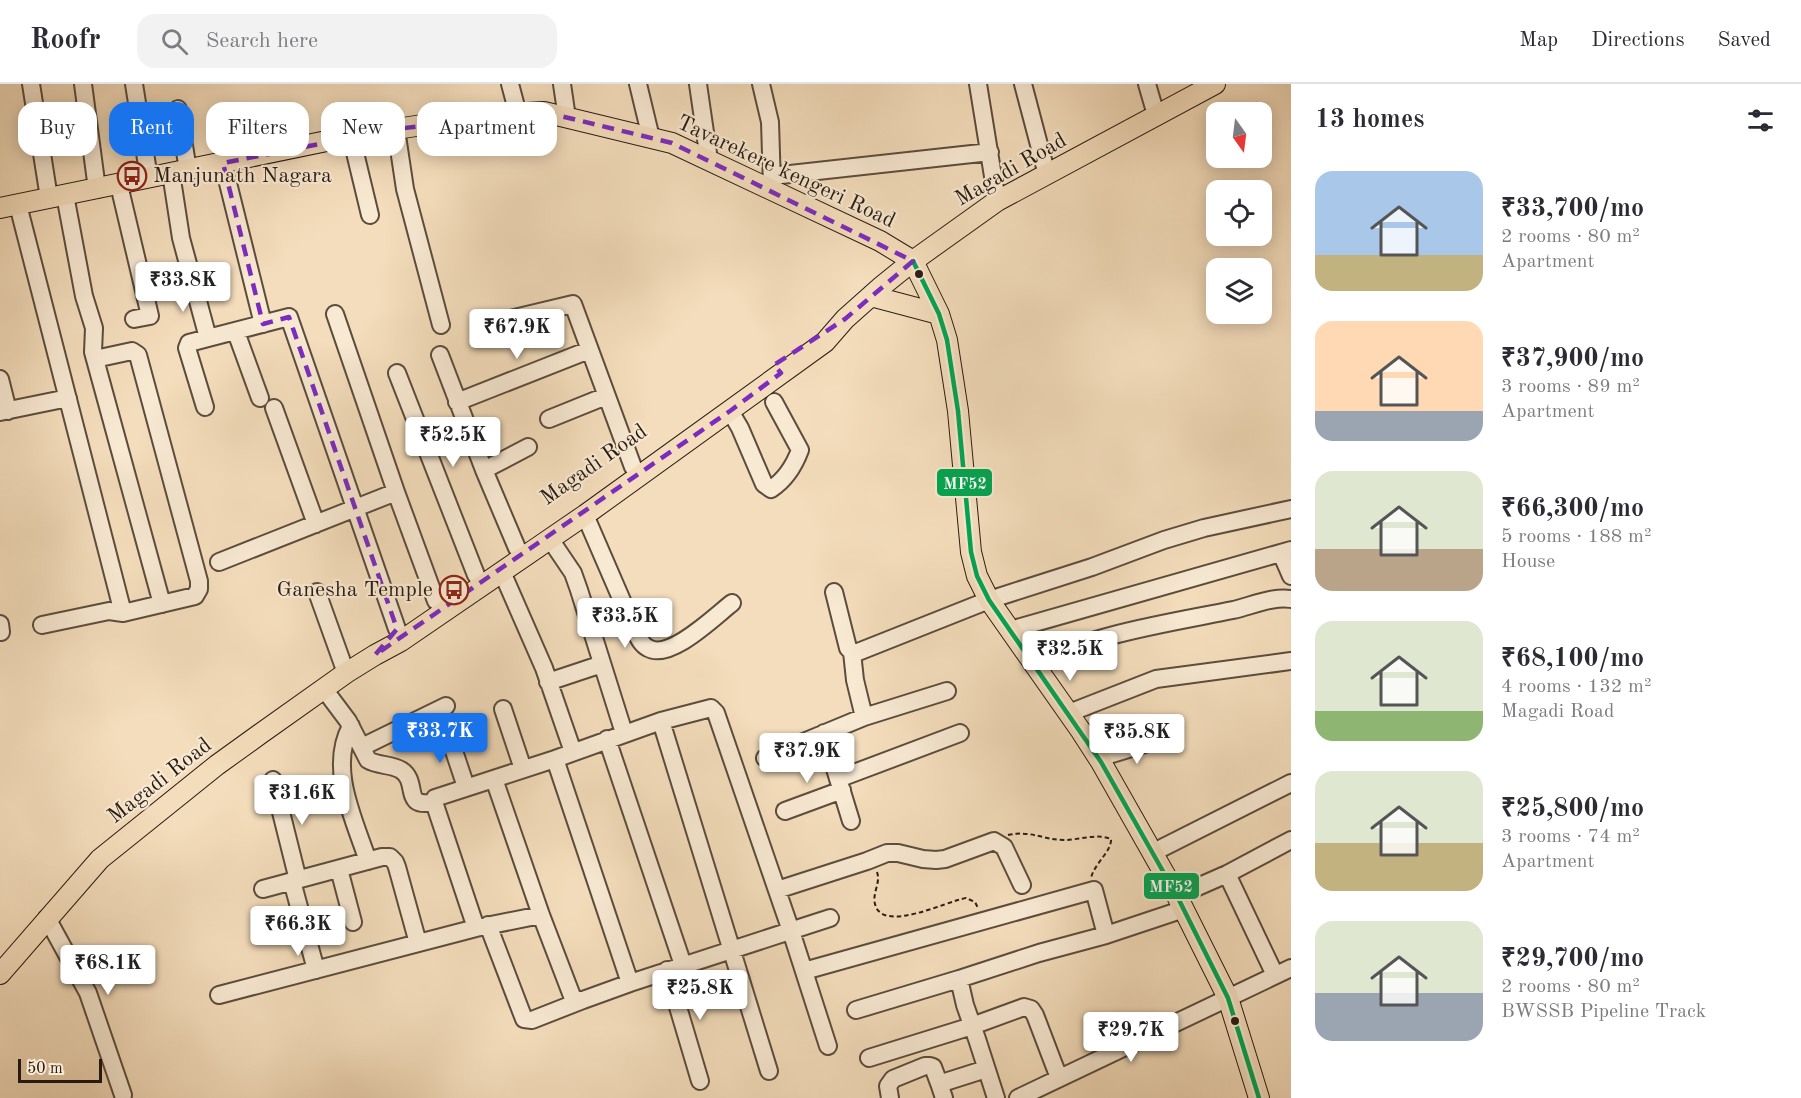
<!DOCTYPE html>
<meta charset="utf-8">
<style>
body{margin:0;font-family:"Old Standard TT",serif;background:#f2f2f3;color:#2b2b33;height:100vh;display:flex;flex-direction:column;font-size:22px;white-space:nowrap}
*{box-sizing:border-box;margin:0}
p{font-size:20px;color:#7c7c81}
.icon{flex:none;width:33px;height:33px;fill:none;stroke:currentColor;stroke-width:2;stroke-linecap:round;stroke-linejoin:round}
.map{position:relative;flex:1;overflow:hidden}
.panel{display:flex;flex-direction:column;background:#fff;width:510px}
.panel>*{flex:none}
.top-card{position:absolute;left:18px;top:18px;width:570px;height:54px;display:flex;gap:12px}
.needle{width:39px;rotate:166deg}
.tools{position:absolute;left:1206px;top:18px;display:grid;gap:12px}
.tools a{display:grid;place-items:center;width:66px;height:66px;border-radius:12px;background:#fff;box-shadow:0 3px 15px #0003;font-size:30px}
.scale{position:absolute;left:18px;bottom:15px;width:84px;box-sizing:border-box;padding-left:6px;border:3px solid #291b13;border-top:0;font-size:16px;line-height:21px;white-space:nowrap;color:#291b13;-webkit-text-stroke:4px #f8e9d3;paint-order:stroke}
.price{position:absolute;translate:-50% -51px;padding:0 14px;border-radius:6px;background:#fff;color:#222;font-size:20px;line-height:39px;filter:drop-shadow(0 2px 3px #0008)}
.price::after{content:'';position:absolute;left:50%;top:36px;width:18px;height:14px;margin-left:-9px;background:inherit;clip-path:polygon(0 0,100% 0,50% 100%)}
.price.on{background:#1a73e8;color:#fff}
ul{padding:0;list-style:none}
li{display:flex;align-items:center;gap:18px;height:150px;padding:0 24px}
li span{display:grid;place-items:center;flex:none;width:168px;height:120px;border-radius:18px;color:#555}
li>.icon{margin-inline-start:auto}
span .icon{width:72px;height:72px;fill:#fffc;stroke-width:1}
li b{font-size:26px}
h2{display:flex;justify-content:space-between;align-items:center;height:72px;padding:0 24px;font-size:26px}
.chip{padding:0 21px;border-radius:18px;background:#fff;box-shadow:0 3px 15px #0003;font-size:21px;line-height:54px}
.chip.on{background:#1a73e8;color:#fff}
header{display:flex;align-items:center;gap:36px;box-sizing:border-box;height:84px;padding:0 30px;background:#fff;border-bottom:2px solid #e1e1e2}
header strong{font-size:28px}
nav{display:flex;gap:33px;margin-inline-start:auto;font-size:21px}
.search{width:420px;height:54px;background:#f2f2f3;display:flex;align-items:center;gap:15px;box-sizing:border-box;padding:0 21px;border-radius:18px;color:#7c7c81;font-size:22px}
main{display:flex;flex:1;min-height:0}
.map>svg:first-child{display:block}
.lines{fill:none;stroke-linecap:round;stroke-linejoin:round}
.minor-casing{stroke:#5c4c3d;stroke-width:20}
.major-casing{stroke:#291b13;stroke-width:22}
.path{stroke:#291b13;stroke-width:2;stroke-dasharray:4.5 3;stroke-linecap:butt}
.minor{stroke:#f8e9d3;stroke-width:16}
.major{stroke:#f4ddbc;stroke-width:20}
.bus-1-casing{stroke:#f8e9d3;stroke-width:9}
.bus-1{stroke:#00a651;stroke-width:4.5}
.marked{fill:none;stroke:#7b2cbf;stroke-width:4.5;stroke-dasharray:12 8;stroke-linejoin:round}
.bus-dot{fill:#291b13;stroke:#f8e9d3;stroke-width:2}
.labels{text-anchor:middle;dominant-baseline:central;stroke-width:4.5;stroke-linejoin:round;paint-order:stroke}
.street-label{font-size:22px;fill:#291b13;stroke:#f8e9d3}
.poi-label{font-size:22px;fill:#291b13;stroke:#f8e9d3;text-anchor:start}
.line-badge{stroke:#f8e9d3;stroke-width:2}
.badge-label{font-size:16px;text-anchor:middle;font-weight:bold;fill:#fff}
</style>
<header>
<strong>Roofr</strong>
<div class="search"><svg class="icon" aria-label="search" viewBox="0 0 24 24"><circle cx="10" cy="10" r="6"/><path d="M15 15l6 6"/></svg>Search here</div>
<nav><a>Map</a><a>Directions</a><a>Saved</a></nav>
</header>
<main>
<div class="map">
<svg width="1291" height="1014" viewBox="0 0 1291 1014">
<rect width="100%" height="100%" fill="#f4ddbc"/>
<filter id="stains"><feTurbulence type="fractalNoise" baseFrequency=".00333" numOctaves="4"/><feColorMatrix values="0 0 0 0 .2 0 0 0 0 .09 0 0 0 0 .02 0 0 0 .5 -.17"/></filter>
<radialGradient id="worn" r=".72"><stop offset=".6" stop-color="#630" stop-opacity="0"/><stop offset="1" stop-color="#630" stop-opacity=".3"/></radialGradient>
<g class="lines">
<g class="minor-casing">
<path id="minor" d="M 31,0 L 49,114
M 83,0 L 97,105
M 134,0 L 149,94
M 510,0 L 518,30
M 562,0 L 567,34
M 638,0 L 651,54
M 698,0 L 709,76
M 761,0 L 770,38 L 772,102
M 978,0 L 997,117
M 1023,0 L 1047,91
M 1147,0 L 1156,31
M 178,25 L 188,86
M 396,45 L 405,105 L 441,241
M 351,52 L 370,131
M 223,79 L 263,240
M 171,89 L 181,154 L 208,254 L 289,233 L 397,545
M 772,92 L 990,68
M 119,101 L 150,232 L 134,235
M 65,111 L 84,212 L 94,244 L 93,268 L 162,520
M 18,121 L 123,529
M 335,230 L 396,408 L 436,517
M 498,238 L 573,220 L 633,383
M 236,248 L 260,314
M 440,271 L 484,386 L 517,464
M 397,289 L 476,491
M 0,295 L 8,327
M 457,318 L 589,266
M 205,323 L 187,264 L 189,259 L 208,254
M 274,324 L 316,440
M 730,327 L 740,344 L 764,400 L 771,405 C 785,396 794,382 800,366 L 774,318
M 0,328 L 68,314
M 549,335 L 606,312
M 484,386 L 528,363
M 585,431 L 636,549 C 639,555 642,561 648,564 C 670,577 715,532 732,519
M 550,455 L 573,489 L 579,506 L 624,649
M 1281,469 L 1291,492
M 219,478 L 396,408
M 502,488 L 544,584 L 573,668
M 317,508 L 346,589
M 834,508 L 848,564 L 852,568 L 858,568 L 989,516 L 1092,483 L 1164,456 L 1204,444 L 1291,425
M 0,540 L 1,548
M 42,541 L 109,527 L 123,529 L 195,512 L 199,505 L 199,497 L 138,271 L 132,267 L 95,275
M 1010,546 L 1291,466
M 852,568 L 855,596 L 864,633
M 1034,580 C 1093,550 1168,539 1233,526 C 1251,522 1273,512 1291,515
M 548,598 L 602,580
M 324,605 L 348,637 L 368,676 C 378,682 391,680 401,686 C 420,698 401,725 434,718
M 503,625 L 523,685
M 1069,629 L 1156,595 L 1291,577
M 661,637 L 769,987
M 351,642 C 328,684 354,735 368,777
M 447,646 L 466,703
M 824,649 L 851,737
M 607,655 L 683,881
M 362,663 L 446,622
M 765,674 L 864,633 L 947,607
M 1099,674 L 1164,654
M 555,675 L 630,899 L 830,834
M 494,695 L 541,831 L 572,912 L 576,916 L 583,916 L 630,899
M 838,695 L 960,649
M 273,696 L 298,796
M 785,727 L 842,706
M 1152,769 L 1291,699
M 339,785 L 353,838
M 1227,790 L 1275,891
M 292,797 L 316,886
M 263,805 L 382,773 L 390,773 L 395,778 L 397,783 L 418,859
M 777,806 L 867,777 L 887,769 L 898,769 L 923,775 L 936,776 L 945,775 L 994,757 L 1004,763 L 1022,801
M 1177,812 L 1227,790 L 1291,756
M 47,834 L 88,909 L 123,1011
M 488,841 L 524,935 L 532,936 L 583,916
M 476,844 L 434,718 L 435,714 L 555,675 L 661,637 L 711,624 L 716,629 L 791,847 L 828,962
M 667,886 L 700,997
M 804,887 L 1094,806 L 1106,851
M 219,911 L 476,844 L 541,831
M 856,926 L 959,895
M 869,974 L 972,942 L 1024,923 L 1031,925 L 1035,931 L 1059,994
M 890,1014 L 888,1002 L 893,995 L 925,982 L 930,982 L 933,983 L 940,1002
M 944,1014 L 940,1002 L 945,998 L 986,985
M 996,1014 L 977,955 L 965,921 L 959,895 L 1039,869 L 1106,851 L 1184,825
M 1018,1014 L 1291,884"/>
</g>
<g class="major-casing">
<path id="major" d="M 0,124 L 351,52 L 487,31 L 544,28 L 672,59 L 880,157 L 913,177
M 913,177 L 939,230 L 947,256 L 958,327 L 971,468 L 977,492 L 989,516 L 1081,647 L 1101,678 L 1177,812 L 1228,914 L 1259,1014
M 871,212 L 939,230
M 0,890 L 100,775 L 217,681 L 260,650 L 346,589 L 375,571 L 401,557 L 585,431 L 825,258 L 845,235 L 882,202 L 913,177 L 997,117 L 1215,0"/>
</g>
<path class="path" d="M 1008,751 C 1031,746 1044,756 1064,756 C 1079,756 1097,749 1111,755 C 1112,767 1094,780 1091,794
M 877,788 C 881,799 872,809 875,820 C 882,850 947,817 966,814 L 975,818 L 978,824"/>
<use href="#minor" class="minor"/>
<use href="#major" class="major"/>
<g class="bus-1-casing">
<path id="bus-1" d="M 913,177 L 939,230 L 947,256 L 958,327 L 971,468 L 977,492 L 989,516 L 1101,678 L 1177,812 L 1228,914 L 1259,1014"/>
</g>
<use href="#bus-1" class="bus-1"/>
</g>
<path class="marked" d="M 544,28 L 672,59 L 913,177 L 845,235 L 774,281 L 781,289 L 730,327 L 375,571 L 397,545 L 289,233 L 263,240 L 223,79 L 396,45 Z"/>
<defs>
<g id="bus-ring" transform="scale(1.5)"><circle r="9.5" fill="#f8e9d3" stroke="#8f2418" stroke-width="1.5"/><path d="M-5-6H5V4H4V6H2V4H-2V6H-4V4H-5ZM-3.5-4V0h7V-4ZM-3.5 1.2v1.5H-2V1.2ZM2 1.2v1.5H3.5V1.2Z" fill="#8f2418"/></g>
</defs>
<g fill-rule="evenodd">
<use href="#bus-ring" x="132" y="92"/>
<use href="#bus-ring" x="454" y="506"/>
</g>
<g class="bus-dot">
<circle cx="919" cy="190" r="5"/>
<circle cx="1235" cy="937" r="5"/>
</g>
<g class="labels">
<g class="street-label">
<text transform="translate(1011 86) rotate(-30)">Magadi Road</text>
<text transform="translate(786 88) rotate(25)">Tavarekere kengeri Road</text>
<text transform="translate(594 381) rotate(-35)">Magadi Road</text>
<text transform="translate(160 697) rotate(-38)">Magadi Road</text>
</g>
<g class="poi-label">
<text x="153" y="92">Manjunath Nagara</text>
<text x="433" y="506" text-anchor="end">Ganesha Temple</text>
</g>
</g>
<g class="line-badge">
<rect x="936" y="384" width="57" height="29" rx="6" fill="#00a651"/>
<rect x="1143" y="788" width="57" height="28" rx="6" fill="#00a651"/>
</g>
<g class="badge-label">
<text x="965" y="405">MF52</text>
<text x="1171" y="808">MF52</text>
</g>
<rect width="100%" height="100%" filter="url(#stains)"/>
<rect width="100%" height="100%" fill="url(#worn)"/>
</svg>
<div class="tools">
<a><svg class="needle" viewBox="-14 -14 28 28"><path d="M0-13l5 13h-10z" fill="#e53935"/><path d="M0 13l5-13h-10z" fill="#7c7c81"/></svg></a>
<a><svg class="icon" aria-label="locate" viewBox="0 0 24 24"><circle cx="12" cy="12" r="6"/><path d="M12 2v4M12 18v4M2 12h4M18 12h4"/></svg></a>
<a><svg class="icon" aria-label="layers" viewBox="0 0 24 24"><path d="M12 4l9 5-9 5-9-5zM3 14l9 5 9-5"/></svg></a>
</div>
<div class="scale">50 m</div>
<b class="price" style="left:183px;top:229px">₹33.8K</b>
<b class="price" style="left:517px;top:276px">₹67.9K</b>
<b class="price" style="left:453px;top:384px">₹52.5K</b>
<b class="price" style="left:625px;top:565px">₹33.5K</b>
<b class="price" style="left:1070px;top:598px">₹32.5K</b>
<b class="price on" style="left:440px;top:680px">₹33.7K</b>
<b class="price" style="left:1137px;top:681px">₹35.8K</b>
<b class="price" style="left:807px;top:700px">₹37.9K</b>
<b class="price" style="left:302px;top:742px">₹31.6K</b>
<b class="price" style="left:298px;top:873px">₹66.3K</b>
<b class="price" style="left:108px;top:912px">₹68.1K</b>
<b class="price" style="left:700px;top:937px">₹25.8K</b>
<b class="price" style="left:1131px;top:979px">₹29.7K</b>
<div class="top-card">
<a class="chip">Buy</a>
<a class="chip on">Rent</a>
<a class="chip">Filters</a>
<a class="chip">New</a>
<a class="chip">Apartment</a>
</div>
</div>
<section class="panel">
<h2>13 homes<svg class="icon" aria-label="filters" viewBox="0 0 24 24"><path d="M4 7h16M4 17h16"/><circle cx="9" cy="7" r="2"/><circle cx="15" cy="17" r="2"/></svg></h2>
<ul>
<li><span style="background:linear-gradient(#a9c7e8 70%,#c2b280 0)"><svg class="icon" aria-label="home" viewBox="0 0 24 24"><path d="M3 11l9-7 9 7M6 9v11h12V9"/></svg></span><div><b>₹33,700/mo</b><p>2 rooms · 80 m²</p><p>Apartment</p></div></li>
<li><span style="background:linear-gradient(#ffd9b3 75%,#9aa5b1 0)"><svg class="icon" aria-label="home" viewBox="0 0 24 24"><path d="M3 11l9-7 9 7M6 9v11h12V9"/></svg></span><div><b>₹37,900/mo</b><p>3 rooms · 89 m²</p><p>Apartment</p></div></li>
<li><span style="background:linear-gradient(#dfe7d0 65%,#b9a48a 0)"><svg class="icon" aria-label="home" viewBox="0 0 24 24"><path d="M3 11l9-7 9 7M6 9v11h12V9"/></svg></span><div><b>₹66,300/mo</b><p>5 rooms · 188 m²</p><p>House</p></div></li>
<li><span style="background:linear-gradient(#dfe7d0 75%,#8fb573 0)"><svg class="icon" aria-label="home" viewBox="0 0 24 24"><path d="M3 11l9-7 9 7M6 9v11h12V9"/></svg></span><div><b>₹68,100/mo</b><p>4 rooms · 132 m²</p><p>Magadi Road</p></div></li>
<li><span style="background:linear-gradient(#dfe7d0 60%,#c2b280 0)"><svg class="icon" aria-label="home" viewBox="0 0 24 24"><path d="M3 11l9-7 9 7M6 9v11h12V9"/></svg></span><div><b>₹25,800/mo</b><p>3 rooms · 74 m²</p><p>Apartment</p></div></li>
<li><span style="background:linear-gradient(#dfe7d0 60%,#9aa5b1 0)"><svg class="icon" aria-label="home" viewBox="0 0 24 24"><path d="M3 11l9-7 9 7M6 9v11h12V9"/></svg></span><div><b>₹29,700/mo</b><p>2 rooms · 80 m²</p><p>BWSSB Pipeline Track</p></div></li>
</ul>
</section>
</main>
